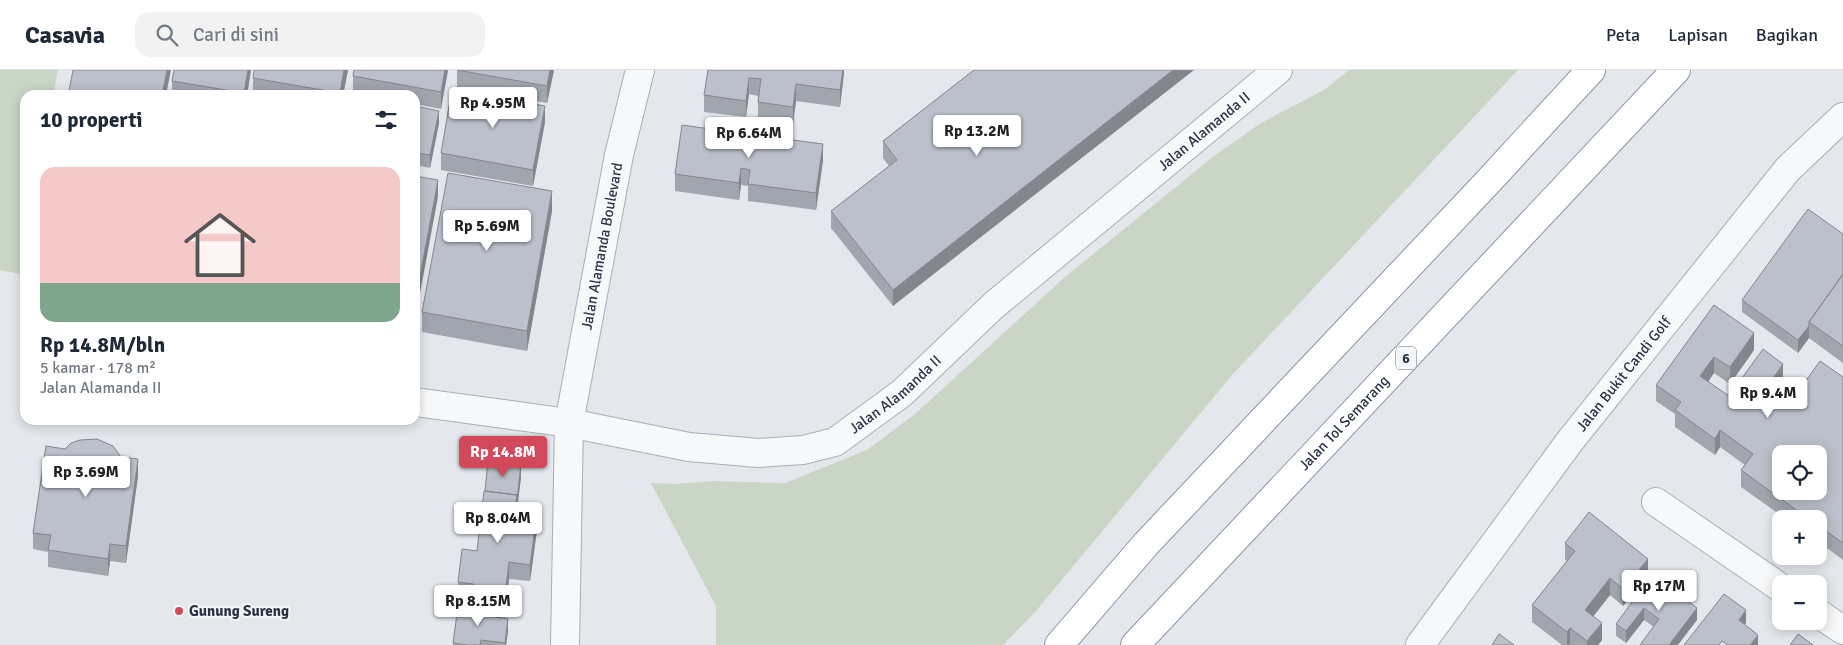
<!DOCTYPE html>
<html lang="id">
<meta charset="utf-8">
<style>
body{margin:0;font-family:Signika,sans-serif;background:#f2f2f3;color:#1f2937;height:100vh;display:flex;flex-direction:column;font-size:19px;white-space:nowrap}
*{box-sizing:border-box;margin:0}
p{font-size:16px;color:#747a83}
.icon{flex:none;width:28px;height:28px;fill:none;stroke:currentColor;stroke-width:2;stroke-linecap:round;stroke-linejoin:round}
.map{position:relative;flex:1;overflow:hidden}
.details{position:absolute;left:20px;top:20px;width:400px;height:335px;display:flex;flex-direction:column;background:#fff;border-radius:15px;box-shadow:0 2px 12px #0003}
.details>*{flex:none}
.tools{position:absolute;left:1772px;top:375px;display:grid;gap:10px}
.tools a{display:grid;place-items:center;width:55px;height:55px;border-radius:10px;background:#fff;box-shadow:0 2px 12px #0003;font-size:25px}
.price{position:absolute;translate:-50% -42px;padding:0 11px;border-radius:5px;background:#fff;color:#222;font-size:16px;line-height:32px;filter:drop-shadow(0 1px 2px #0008)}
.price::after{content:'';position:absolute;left:50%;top:30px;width:15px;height:11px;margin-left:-8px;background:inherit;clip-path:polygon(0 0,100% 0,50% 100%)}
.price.active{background:#d1495b;color:#fff}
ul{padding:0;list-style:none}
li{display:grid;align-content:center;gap:10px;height:265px;padding:0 20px}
li span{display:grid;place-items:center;height:155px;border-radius:15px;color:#555}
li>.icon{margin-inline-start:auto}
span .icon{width:90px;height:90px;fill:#fffc;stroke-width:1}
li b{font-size:21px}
h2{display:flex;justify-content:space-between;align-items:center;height:60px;padding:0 20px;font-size:21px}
header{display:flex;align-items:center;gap:30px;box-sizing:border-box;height:70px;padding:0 25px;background:#fff;border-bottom:1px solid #e0e1e3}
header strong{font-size:24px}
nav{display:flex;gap:28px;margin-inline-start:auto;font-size:18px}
.search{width:350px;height:45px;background:#f2f2f3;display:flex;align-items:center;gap:12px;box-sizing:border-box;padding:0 18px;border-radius:15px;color:#747a83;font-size:19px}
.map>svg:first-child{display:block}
.green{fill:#c9d6c5}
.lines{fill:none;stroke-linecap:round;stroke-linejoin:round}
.minor-casing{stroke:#a9aeb7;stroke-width:30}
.highway-casing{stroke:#8b94a3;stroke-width:30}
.minor{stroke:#f7f8fa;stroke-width:28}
.highway{stroke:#fff;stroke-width:28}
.wall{fill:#a1a5ae}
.shaded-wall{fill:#83868d}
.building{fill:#bbc0ca;stroke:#83868d;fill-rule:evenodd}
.poi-dot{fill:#d1495b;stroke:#f4f6f9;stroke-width:2}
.labels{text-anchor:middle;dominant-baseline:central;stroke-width:4;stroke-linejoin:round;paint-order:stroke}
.shield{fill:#f4f6f9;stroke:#676e7b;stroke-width:1}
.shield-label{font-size:14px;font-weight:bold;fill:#2b3445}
.street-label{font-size:15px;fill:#2b3445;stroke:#f4f6f9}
.poi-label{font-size:15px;font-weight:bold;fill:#2b3445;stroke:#f4f6f9;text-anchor:start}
</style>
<header>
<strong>Casavia</strong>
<div class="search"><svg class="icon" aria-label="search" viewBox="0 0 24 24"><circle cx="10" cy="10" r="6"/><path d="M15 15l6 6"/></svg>Cari di sini</div>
<nav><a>Peta</a><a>Lapisan</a><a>Bagikan</a></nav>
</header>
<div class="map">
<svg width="1843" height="575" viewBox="0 0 1843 575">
<rect width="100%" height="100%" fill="#e4e7ec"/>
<path class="green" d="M 0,0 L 58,0 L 53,25 L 25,25 L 25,205 L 0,200 Z
M 1349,0 L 1518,0 L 1233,304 L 1036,541 L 1003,575 L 716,575 L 716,536 L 651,413 L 676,414 L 711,411 L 785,413 L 867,380 L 915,344 L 1065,207 L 1214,86 L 1261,53 L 1324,20 Z"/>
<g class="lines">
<g class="minor-casing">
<g id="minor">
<path id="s1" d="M 415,332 L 569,353 L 689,377 L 758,383 L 803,380 L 835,372 L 902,323 L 993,236 L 1278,0"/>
<path d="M 1656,432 L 1781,518"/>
<path d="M 1819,544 L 1843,560"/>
<path id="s2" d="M 565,575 L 569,353 L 619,85 L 640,0"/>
<path id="s3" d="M 1420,575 L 1570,371 L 1788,99 L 1843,47"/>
</g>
</g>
<g class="highway-casing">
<g id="highway">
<path d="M 1059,575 L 1146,474 L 1485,115 L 1591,0"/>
<path id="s4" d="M 1135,575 L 1676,0"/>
</g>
</g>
<use href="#minor" class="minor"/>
<use href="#highway" class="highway"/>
</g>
<path class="wall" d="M 251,0 L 247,25 L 172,25 L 172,11 Z
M 348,0 L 343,25 L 253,25 L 253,8 Z
M 354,0 L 448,0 L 441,39 L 415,34 L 415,25 L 365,25 L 353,23 L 353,6 Z
M 457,0 L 554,0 L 547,33 L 457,17 Z
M 708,0 L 844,0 L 840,37 L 796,31 L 793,54 L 758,49 L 758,26 L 749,24 L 746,47 L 704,42 L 704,25 Z
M 974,0 L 893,236 L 831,158 L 831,141 L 889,96 L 883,88 L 883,71 Z
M 69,21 L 166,25 L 69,25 Z
M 415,36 L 439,53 L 430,98 L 415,95 Z
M 545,52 L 533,116 L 441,100 L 441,83 Z
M 746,75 L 823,90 L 816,140 L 748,131 L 748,116 L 741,115 L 739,130 L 675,121 L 675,104 Z
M 552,141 L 527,281 L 422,262 L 422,242 Z
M 1843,164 L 1843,293 L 1809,268 L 1798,283 L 1742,242 L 1742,230 Z
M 1714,235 L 1754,280 L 1730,314 L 1714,303 L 1708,312 L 1729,326 L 1783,311 L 1782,312 L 1797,323 L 1843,307 L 1843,490 L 1819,472 L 1819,449 L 1786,449 L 1741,417 L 1741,400 L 1745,395 L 1720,377 L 1715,385 L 1675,357 L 1675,344 L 1656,331 L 1656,315 Z
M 121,387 L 138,406 L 126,493 L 110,491 L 108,506 L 48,497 L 48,482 L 33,479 L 33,463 Z
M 521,407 L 517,441 L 537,460 L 530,511 L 509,509 L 505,542 L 472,538 L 472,531 L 458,529 L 458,512 Z
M 1565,473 L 1648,505 L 1623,536 L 1610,525 L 1593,546 L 1602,570 L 1598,575 L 1562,575 L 1532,552 L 1532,535 L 1567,491 L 1565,490 Z
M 1652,505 L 1697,550 L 1654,557 L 1644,550 L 1626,573 L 1616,566 L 1616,554 Z
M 485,546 L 508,561 L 506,575 L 453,575 L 453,573 Z"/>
<path class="shaded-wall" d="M 167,0 L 171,0 L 166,25 L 162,25 Z
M 248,0 L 251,0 L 247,25 L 244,25 Z
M 344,0 L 348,0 L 343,25 L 340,25 Z
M 445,0 L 448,0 L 441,39 L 441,22 Z
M 550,0 L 554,0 L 547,33 L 547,16 Z
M 843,0 L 844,0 L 844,4 L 840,37 L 840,20 Z
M 1173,0 L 1194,0 L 893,236 L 893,220 Z
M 749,8 L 749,24 L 746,47 L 746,31 Z
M 796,14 L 796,31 L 793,54 L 793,37 Z
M 545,36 L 545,52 L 533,116 L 533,100 Z
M 439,41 L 439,53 L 430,98 L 430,85 Z
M 823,74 L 823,90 L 816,140 L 816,123 Z
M 741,98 L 741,115 L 739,130 L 739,113 Z
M 438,110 L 438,127 L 415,250 L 415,233 Z
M 552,121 L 552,141 L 527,281 L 527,261 Z
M 1809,256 L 1809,268 L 1798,283 L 1798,270 Z
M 1754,263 L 1754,280 L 1730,314 L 1730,297 Z
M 1714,287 L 1714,303 L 1700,323 L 1700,306 Z
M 1783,294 L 1783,311 L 1774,323 L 1774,307 Z
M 1720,360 L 1720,377 L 1715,385 L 1715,369 Z
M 138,389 L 138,406 L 126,493 L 126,476 Z
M 521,394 L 521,407 L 515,457 L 515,441 Z
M 537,443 L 537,460 L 530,511 L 530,495 Z
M 110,474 L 110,491 L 108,506 L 108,489 Z
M 1648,489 L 1648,505 L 1623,536 L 1623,519 Z
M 509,492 L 509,509 L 505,542 L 505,525 Z
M 1610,508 L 1610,525 L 1585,557 L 1585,540 Z
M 1644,538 L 1644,550 L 1626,573 L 1626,561 Z
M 1697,538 L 1697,550 L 1678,575 L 1669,575 Z
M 1746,540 L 1746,553 L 1739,562 L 1739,550 Z
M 508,549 L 508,561 L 506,575 L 505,575 Z
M 1602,553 L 1602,570 L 1598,575 L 1587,575 L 1587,571 Z
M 1570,558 L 1570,574 L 1567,575 L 1567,562 Z
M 1758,565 L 1758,575 L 1750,575 Z"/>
<path class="building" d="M 73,0 L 167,0 L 162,25 L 89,25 L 69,21 Z
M 174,0 L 248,0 L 244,23 L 172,11 Z
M 254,0 L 344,0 L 340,23 L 253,8 Z
M 354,0 L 445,0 L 441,22 L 353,6 Z
M 457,0 L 550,0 L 547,16 Z
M 708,0 L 843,0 L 840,20 L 796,14 L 793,37 L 758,32 L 761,9 L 749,8 L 746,31 L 704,25 Z
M 974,0 L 1173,0 L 893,220 L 831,141 L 897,90 L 883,71 Z
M 452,19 L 545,36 L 533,100 L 441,83 Z
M 415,36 L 439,41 L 430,85 L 415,83 Z
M 682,55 L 746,64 L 744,74 L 753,76 L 754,65 L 823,74 L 816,123 L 748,114 L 750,100 L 741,98 L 739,113 L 675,104 Z
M 448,103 L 552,121 L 527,261 L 422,242 Z
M 415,106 L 438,110 L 415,233 Z
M 1808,139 L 1843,164 L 1843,204 L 1809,252 L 1809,256 L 1798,270 L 1742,230 Z
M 1843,204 L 1843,276 L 1809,252 Z
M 1714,235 L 1754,263 L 1730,297 L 1714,287 L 1700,306 L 1729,326 L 1763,279 L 1783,294 L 1774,307 L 1797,323 L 1820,291 L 1843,307 L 1843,473 L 1819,456 L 1819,449 L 1809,449 L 1741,400 L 1753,384 L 1720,360 L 1715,369 L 1675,340 L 1681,332 L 1656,315 ZM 1781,384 L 1819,384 L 1819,421 L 1781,421 Z
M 97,369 L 113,376 L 121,387 L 138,389 L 126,476 L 110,474 L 108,489 L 48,480 L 51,465 L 33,463 L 46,376 L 65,379 L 71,373 L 80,370 Z
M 488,390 L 521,394 L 517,430 L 517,425 L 485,421 Z
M 484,421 L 517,425 L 515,441 L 537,443 L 530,495 L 509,492 L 505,525 L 472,521 L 473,514 L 458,512 L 462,479 L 477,481 Z
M 1589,442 L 1648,489 L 1623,519 L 1610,508 L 1585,540 L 1602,553 L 1587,571 L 1570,558 L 1567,562 L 1532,535 L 1575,481 L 1565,473 Z
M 1652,505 L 1697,538 L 1669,575 L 1640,575 L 1659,549 L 1644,538 L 1626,561 L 1616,554 Z
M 1724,524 L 1746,540 L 1739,550 L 1758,565 L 1750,575 L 1727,575 L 1722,571 L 1719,575 L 1684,575 Z
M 458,536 L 485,540 L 484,545 L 508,549 L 505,573 L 481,570 L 480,575 L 467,575 L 453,573 Z
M 1499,564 L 1514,575 L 1492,575 Z
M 1798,564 L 1813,575 L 1790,575 Z"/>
<circle class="poi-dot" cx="179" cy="541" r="5"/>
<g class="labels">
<rect class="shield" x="1396" y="276.5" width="20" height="23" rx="4"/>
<g class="shield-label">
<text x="1406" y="288">6</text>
</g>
<g class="street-label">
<text stroke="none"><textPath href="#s1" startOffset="908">Jalan Alamanda II</textPath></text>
<text stroke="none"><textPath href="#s2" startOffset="402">Jalan Alamanda Boulevard</textPath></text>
<text stroke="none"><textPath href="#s3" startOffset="339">Jalan Bukit Candi Golf</textPath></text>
<text stroke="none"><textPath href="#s1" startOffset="502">Jalan Alamanda II</textPath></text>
<text stroke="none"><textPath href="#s4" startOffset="305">Jalan Tol Semarang</textPath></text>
</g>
<g class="poi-label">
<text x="189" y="541">Gunung Sureng</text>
</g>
</g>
</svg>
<div class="tools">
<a><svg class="icon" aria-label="locate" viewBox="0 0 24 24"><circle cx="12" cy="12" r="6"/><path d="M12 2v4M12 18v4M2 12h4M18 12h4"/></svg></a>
<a>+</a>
<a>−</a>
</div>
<b class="price" style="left:493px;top:59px">Rp 4.95M</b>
<b class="price" style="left:977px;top:87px">Rp 13.2M</b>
<b class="price" style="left:749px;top:89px">Rp 6.64M</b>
<b class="price" style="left:487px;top:182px">Rp 5.69M</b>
<b class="price" style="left:1768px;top:349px">Rp 9.4M</b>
<b class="price active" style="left:503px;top:408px">Rp 14.8M</b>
<b class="price" style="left:86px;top:428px">Rp 3.69M</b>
<b class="price" style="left:498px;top:474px">Rp 8.04M</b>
<b class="price" style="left:1659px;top:542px">Rp 17M</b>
<b class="price" style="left:478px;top:557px">Rp 8.15M</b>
<section class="details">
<h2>10 properti<svg class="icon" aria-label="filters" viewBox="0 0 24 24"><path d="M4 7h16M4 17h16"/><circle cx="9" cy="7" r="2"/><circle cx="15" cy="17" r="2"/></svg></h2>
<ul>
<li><span style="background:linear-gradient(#f6c9c9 75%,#7fa58c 0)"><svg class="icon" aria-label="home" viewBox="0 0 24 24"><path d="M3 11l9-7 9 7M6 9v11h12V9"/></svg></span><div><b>Rp 14.8M/bln</b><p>5 kamar · 178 m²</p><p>Jalan Alamanda II</p></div></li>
</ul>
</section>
</div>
